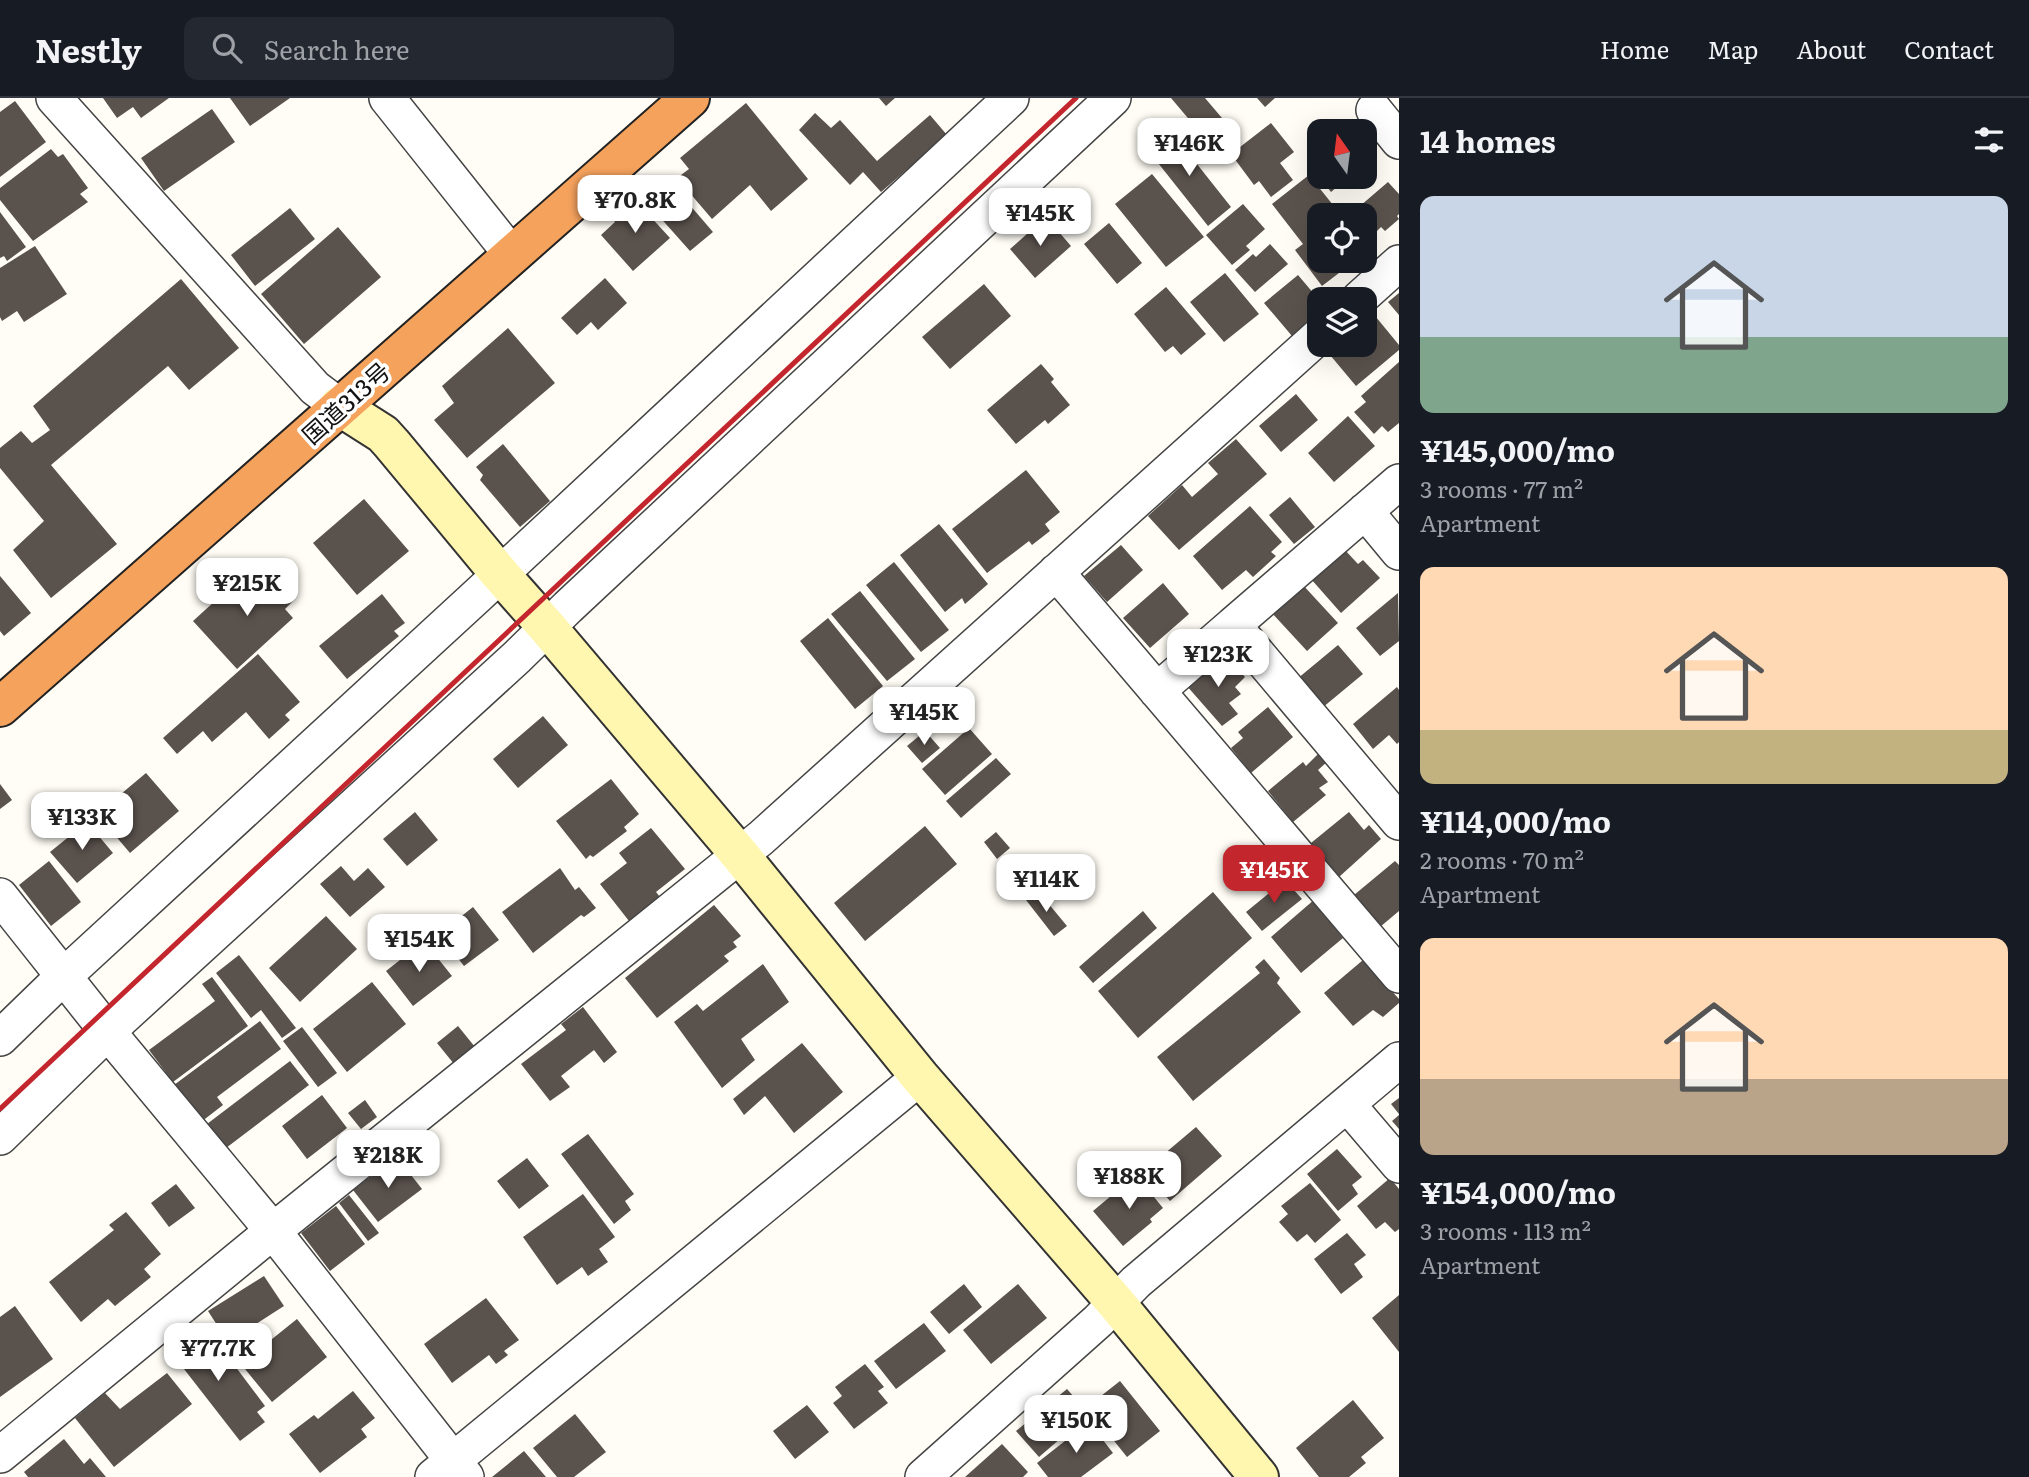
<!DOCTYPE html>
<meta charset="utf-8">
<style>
body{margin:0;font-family:Literata,"Noto Sans JP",serif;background:#242831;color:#f1f3f6;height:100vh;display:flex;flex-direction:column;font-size:26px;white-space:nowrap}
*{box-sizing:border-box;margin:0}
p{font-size:23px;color:#9ea1a6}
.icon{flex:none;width:38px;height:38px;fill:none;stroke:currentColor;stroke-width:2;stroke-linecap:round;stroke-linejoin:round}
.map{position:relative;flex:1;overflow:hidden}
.drawer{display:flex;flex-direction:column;background:#171b24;width:630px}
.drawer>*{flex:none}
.needle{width:46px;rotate:346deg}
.controls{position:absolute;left:1307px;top:21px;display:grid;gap:14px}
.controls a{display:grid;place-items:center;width:70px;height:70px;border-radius:14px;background:#171b24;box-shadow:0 7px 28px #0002;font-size:35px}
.price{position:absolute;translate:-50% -60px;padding:0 16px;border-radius:14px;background:#fff;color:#222;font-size:23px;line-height:46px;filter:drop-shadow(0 2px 4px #0008)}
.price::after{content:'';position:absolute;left:50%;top:42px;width:21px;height:16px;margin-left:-10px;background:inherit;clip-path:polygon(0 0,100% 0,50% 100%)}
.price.on{background:#c4262e;color:#fff}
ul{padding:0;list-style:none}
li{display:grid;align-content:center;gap:14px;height:371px;padding:0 21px}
li span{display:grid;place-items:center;height:217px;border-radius:14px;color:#555}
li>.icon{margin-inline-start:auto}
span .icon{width:126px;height:126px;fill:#fffc;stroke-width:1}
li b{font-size:30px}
h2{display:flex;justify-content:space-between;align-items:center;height:84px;padding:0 21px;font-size:30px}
header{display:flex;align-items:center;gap:42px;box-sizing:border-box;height:98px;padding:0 35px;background:#171b24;border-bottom:2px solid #363941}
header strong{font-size:33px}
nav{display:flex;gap:38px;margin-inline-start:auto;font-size:24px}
.search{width:490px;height:63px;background:#242831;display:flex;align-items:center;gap:18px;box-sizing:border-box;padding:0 24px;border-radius:14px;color:#9ea1a6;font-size:26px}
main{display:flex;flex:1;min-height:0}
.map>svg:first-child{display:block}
.building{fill:#5a524d}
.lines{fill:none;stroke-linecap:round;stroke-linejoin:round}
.street-casing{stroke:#444;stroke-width:38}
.secondary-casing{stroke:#333;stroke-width:42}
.highway-casing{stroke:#222;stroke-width:42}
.street{stroke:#fff;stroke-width:35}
.secondary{stroke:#fff6b0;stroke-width:38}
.highway{stroke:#f5a25d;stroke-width:38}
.rail{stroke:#c4262e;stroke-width:5}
.labels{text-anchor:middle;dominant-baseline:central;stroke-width:7;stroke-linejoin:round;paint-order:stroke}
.street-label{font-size:24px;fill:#111;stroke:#fff}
</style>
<header>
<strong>Nestly</strong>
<div class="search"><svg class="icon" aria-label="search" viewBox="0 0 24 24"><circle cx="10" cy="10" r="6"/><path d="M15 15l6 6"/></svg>Search here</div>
<nav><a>Home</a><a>Map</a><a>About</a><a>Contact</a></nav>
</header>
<main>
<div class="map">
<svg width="1399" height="1379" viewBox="0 0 1399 1379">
<rect width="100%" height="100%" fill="#fffdf5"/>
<path class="building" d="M 103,0 L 169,0 L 141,20 L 133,9 L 117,20 Z
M 230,0 L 290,0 L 250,28 Z
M 879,0 L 895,0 L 886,8 Z
M 1171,0 L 1205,0 L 1233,33 L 1214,51 Z
M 1257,0 L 1275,0 L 1265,9 Z
M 15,3 L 46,44 L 0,79 L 0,14 Z
M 746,5 L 808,81 L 771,113 L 750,87 L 712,121 L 677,80 L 689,71 L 680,60 Z
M 212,11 L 235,44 L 164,93 L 141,60 Z
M 815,15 L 831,30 L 840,22 L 877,63 L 930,17 L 947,37 L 881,94 L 863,74 L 850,87 L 799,32 Z
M 1271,25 L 1294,54 L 1280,65 L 1293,82 L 1271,99 L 1259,83 L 1254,87 L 1231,56 Z
M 1170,32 L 1231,109 L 1208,128 L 1147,51 Z
M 51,51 L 58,59 L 63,56 L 88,90 L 80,96 L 88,104 L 33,143 L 0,102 L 0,90 Z
M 1320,58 L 1320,79 L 1349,79 L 1331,94 L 1309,66 Z
M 1152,76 L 1204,139 L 1166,169 L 1115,106 Z
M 664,77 L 713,134 L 690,153 L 641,98 Z
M 1309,77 L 1341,117 L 1320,117 L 1320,163 L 1365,163 L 1365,149 L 1377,165 L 1361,177 L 1352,165 L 1322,188 L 1295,152 L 1303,146 L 1272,106 Z
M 1388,84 L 1399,96 L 1399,116 L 1397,118 L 1399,121 L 1385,133 L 1381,129 L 1373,137 L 1365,128 L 1365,117 L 1355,117 L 1353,114 Z
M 637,104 L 670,140 L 633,173 L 601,137 L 615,124 L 612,119 L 628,105 L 631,108 Z
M 1243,106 L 1265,131 L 1246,148 L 1250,152 L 1232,167 L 1206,137 Z
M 290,110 L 315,141 L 255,188 L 231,157 Z
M 0,114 L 26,149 L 7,163 L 4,158 L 0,160 Z
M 1046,119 L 1071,148 L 1035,180 L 1010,151 Z
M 1109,125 L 1142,165 L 1117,186 L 1084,146 Z
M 338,129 L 381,179 L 304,246 L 261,196 Z
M 1270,146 L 1288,166 L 1255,194 L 1235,172 L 1253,156 L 1256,159 Z
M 35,148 L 67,196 L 24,224 L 17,213 L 2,223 L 0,219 L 0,170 Z
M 1225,175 L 1259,216 L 1224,244 L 1190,204 Z
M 1298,177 L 1320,203 L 1320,215 L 1292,238 L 1264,205 Z
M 605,180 L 627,205 L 598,232 L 591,224 L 577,237 L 561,220 Z
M 181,181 L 239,250 L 189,292 L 168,268 L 51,367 L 117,446 L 51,500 L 13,452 L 44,423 L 0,370 L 0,350 L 21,333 L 32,345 L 50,332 L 33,308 Z
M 984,186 L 1011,218 L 950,271 L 922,239 Z
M 1166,189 L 1206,236 L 1181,257 L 1173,248 L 1165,254 L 1134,216 Z
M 1399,195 L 1399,217 L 1388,204 Z
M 1371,213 L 1399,247 L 1399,252 L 1356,288 L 1325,251 L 1330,247 L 1365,247 L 1365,218 Z
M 508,230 L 555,285 L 467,360 L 434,322 L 454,305 L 442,288 Z
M 1399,264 L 1399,325 L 1388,334 L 1382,328 L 1374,336 L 1354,314 L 1366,304 L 1361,298 Z
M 1041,266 L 1054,281 L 1051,284 L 1070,307 L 1048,326 L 1045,322 L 1016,346 L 987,312 Z
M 1296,296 L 1318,322 L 1281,354 L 1259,328 Z
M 1348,318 L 1375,348 L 1334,384 L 1308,355 Z
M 1236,341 L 1267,376 L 1179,452 L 1148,418 L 1182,387 L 1192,399 L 1218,376 L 1208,365 Z
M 503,346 L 550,403 L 520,429 L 480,382 L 483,377 L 476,369 Z
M 1026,372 L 1060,414 L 1045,426 L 1050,433 L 1032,447 L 1029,443 L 987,475 L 952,431 Z
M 1290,399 L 1315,429 L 1294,446 L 1269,417 Z
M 364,401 L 409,453 L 357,497 L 313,445 Z
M 1250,408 L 1282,444 L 1271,454 L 1276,458 L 1253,479 L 1246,472 L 1222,492 L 1193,458 Z
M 939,426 L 988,486 L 965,506 L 962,500 L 945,514 L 900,457 Z
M 1121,447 L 1143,472 L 1107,504 L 1084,478 Z
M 1344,451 L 1358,466 L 1363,462 L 1380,480 L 1341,515 L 1311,481 Z
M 894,464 L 949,532 L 921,554 L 866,487 Z
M 268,471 L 295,501 L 285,511 L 293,520 L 237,571 L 193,523 L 237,483 L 245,492 Z
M 0,478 L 31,515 L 4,538 L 0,533 Z
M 1163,485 L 1189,516 L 1150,550 L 1123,520 Z
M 1302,486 L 1338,525 L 1307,553 L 1271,514 Z
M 860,493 L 915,561 L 887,583 L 831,516 Z
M 1398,495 L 1399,543 L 1380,558 L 1356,530 Z
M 382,496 L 405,525 L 394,533 L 399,538 L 347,581 L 319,548 Z
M 828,520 L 883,588 L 855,611 L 800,543 Z
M 1338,547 L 1363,576 L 1322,610 L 1297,581 Z
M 258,556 L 300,604 L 285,617 L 290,622 L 269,641 L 246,614 L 212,644 L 203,633 L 177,656 L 163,640 Z
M 1225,556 L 1245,579 L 1235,589 L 1241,596 L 1229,605 L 1238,616 L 1222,628 L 1186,587 Z
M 1397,589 L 1399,592 L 1399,644 L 1397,646 L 1389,637 L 1373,651 L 1353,626 Z
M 1268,609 L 1293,639 L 1251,675 L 1231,650 L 1243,640 L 1238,634 Z
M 543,618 L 568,647 L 518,690 L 493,661 Z
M 969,630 L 992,656 L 945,697 L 922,671 Z
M 925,633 L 940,650 L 922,665 L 907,648 Z
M 1320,654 L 1328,663 L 1318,672 L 1328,684 L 1319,690 L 1326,697 L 1293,724 L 1268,693 L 1303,664 L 1306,668 Z
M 996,660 L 1011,676 L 961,720 L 946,703 Z
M 146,675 L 179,713 L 130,755 L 97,716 Z
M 611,681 L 639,716 L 624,729 L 627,733 L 593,759 L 590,757 L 586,761 L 556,723 Z
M 0,686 L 12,702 L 0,711 Z
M 415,714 L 438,742 L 407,768 L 383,741 Z
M 1349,714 L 1364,732 L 1369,727 L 1381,741 L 1339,779 L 1311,745 Z
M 87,724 L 113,755 L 77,785 L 50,754 Z
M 925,728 L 957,766 L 865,843 L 834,805 Z
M 651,730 L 685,771 L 656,794 L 660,799 L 629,823 L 600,786 L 627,765 L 619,755 Z
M 996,734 L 1010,750 L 997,761 L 984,744 Z
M 49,763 L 81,804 L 51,828 L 19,787 Z
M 1395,763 L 1399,767 L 1399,813 L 1380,829 L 1354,797 Z
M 341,768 L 354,783 L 368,770 L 385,789 L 350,819 L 320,786 Z
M 560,770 L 575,792 L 579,789 L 596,810 L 584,819 L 581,817 L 533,855 L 502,814 Z
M 1285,782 L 1302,801 L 1262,833 L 1246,814 Z
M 1038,793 L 1067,828 L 1054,838 L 1026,802 Z
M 1213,794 L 1252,840 L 1138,940 L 1098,893 Z
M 1315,801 L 1330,819 L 1328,822 L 1343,840 L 1301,875 L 1271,839 Z
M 714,807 L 741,838 L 733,844 L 737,849 L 724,858 L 729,863 L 657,920 L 625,880 Z
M 473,809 L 499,842 L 464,868 L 439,836 Z
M 1143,813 L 1157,830 L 1093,885 L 1079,869 Z
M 326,818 L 357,851 L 300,904 L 269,870 Z
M 424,843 L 452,878 L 413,908 L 386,873 Z
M 239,857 L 296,930 L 282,940 L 261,912 L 251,920 L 216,875 Z
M 1264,861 L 1280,880 L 1277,885 L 1301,914 L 1193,1003 L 1157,959 L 1260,875 L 1255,869 Z
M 1363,862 L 1399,901 L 1399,905 L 1383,919 L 1373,912 L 1353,928 L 1324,895 Z
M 763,866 L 789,904 L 741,941 L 755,962 L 722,990 L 674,924 L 697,906 L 703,913 Z
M 212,879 L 248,928 L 173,984 L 149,952 L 215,903 L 202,886 Z
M 372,884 L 406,926 L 347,974 L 313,931 Z
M 583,909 L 617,954 L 604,965 L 594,952 L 561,978 L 570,989 L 550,1003 L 521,966 L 566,932 L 561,926 Z
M 260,923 L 281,951 L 217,999 L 223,1007 L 201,1024 L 174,987 Z
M 458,928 L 475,949 L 454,966 L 437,945 Z
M 302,929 L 337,975 L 318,989 L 283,943 Z
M 802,945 L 843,994 L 794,1035 L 765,998 L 744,1017 L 733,1001 Z
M 290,963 L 309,987 L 226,1050 L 207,1026 Z
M 322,997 L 347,1030 L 307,1061 L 282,1028 Z
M 1399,1000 L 1399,1016 L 1391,1006 Z
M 365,1002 L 377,1019 L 361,1031 L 348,1015 Z
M 1399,1017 L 1399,1031 L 1392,1023 Z
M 1196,1029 L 1222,1058 L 1170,1103 L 1144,1073 Z
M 588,1036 L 634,1096 L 625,1103 L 631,1112 L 614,1126 L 561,1056 Z
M 1337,1051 L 1362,1079 L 1352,1087 L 1358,1096 L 1338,1113 L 1307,1076 Z
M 397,1059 L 422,1091 L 378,1124 L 353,1092 Z
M 527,1060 L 549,1088 L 519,1111 L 497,1083 Z
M 1136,1077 L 1163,1110 L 1150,1121 L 1152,1124 L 1123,1148 L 1093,1113 Z
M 1390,1080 L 1399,1091 L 1399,1131 L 1395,1134 L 1385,1124 L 1376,1131 L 1357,1108 Z
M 1310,1085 L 1341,1122 L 1315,1145 L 1307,1136 L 1297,1144 L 1279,1124 L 1288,1116 L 1281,1108 Z
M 176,1086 L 195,1110 L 169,1129 L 151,1105 Z
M 583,1096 L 615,1139 L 599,1151 L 608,1164 L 588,1178 L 582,1169 L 557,1187 L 523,1139 Z
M 349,1097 L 379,1135 L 368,1143 L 339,1105 Z
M 336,1108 L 365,1146 L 330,1173 L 301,1135 Z
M 126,1114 L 161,1156 L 144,1171 L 151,1179 L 115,1208 L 108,1201 L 81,1224 L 49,1184 L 114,1132 L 109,1127 Z
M 1347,1135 L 1366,1157 L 1354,1166 L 1363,1179 L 1341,1196 L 1314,1161 Z
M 264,1178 L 284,1208 L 228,1244 L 208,1213 Z
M 964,1186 L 982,1209 L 949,1236 L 930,1214 Z
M 1018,1186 L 1047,1220 L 991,1266 L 963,1232 Z
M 1399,1197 L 1399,1254 L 1372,1220 Z
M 486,1200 L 519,1242 L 504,1253 L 508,1257 L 496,1266 L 489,1257 L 452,1285 L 424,1246 Z
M 15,1208 L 53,1261 L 0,1299 L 0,1219 Z
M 297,1221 L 327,1259 L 272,1304 L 241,1266 Z
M 924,1225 L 946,1253 L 896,1291 L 874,1263 Z
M 186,1227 L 212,1260 L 223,1252 L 265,1308 L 257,1314 L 265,1324 L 240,1343 L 163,1244 Z
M 865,1266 L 884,1289 L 878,1293 L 888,1305 L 854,1331 L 833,1305 L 842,1298 L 835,1289 Z
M 167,1275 L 192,1306 L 114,1369 L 75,1320 L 105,1295 L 120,1311 Z
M 1120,1283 L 1160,1333 L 1127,1359 L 1087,1309 Z
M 1067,1291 L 1087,1314 L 1074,1324 L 1075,1328 L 1039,1359 L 1016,1333 Z
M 353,1293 L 375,1320 L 361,1331 L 367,1339 L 320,1375 L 289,1336 L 314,1317 L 318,1321 Z
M 1353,1302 L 1384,1340 L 1361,1359 L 1366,1365 L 1349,1379 L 1319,1379 L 1296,1350 Z
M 807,1307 L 829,1334 L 795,1361 L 773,1333 Z
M 575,1316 L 606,1354 L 574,1379 L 557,1379 L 533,1350 Z
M 1089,1324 L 1113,1355 L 1081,1379 L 1048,1379 L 1037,1365 Z
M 64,1341 L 84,1366 L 90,1360 L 106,1379 L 28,1379 L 24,1374 Z
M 1002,1346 L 1028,1374 L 1023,1379 L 965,1379 Z
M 524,1353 L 546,1379 L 492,1379 Z"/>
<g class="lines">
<g class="street-casing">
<path id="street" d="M 54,0 L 315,290 L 339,308
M 387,0 L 512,157
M 1374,12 L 1399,43
M 1359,201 L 1399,165
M 1399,384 L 1233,527 L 1399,724
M 1365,413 L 1399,454
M 1056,474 L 1399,877
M 1157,593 L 1233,527
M 0,798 L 107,933 L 273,1133 L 466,1379
M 0,940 L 64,878 L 478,497 L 1011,0
M 1347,1006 L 1399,1067
M 0,1039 L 123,919 L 517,559 L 568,509 L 1113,0
M 0,1357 L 273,1133 L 761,740 L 1320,237
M 433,1379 L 920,979
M 923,1379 L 1098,1223 L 1136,1184 L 1399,962"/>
</g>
<g class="secondary-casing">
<path id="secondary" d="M 339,308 L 383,336 L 392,346 L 500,476 L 547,529 L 740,757 L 920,979 L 1116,1205 L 1259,1379"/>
</g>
<g class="highway-casing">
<path id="highway" d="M 0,609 L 690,0"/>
</g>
<use href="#street" class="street"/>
<use href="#secondary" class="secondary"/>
<use href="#highway" class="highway"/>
<path class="rail" d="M 0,1011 L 1076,0"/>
</g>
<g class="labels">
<g class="street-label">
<text transform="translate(345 304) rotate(-42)">国道313号</text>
</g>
</g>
</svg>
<div class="controls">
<a><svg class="needle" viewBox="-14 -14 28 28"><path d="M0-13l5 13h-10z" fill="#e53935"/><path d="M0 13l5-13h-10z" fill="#9ea1a6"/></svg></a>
<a><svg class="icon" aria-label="locate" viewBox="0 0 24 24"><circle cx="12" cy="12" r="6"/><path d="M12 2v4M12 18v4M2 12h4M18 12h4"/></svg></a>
<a><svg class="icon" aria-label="layers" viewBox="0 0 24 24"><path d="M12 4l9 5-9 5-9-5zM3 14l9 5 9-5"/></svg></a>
</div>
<b class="price" style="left:1189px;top:80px">¥146K</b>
<b class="price" style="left:635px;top:137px">¥70.8K</b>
<b class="price" style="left:1040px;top:150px">¥145K</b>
<b class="price" style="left:247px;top:520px">¥215K</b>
<b class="price" style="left:1218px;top:591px">¥123K</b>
<b class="price" style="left:924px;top:649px">¥145K</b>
<b class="price" style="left:82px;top:754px">¥133K</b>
<b class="price on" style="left:1274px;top:807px">¥145K</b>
<b class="price" style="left:1046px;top:816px">¥114K</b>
<b class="price" style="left:419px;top:876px">¥154K</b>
<b class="price" style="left:388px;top:1092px">¥218K</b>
<b class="price" style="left:1129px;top:1113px">¥188K</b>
<b class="price" style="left:218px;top:1285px">¥77.7K</b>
<b class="price" style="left:1076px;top:1357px">¥150K</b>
</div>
<section class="drawer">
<h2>14 homes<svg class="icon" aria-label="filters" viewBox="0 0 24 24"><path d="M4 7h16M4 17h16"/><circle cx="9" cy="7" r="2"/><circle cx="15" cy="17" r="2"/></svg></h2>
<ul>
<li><span style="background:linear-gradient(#c9d6e8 65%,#7fa58c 0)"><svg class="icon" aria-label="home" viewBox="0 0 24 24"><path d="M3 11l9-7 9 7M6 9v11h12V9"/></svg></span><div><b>¥145,000/mo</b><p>3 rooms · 77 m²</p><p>Apartment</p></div></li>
<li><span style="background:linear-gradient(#ffd9b3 75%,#c2b280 0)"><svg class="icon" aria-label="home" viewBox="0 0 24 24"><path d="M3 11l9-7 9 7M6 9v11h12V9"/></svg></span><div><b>¥114,000/mo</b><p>2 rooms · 70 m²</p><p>Apartment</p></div></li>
<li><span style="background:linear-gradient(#ffd9b3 65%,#b9a48a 0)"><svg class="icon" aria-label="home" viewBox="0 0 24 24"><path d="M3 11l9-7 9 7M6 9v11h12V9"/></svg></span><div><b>¥154,000/mo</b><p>3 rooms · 113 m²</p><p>Apartment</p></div></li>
</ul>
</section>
</main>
